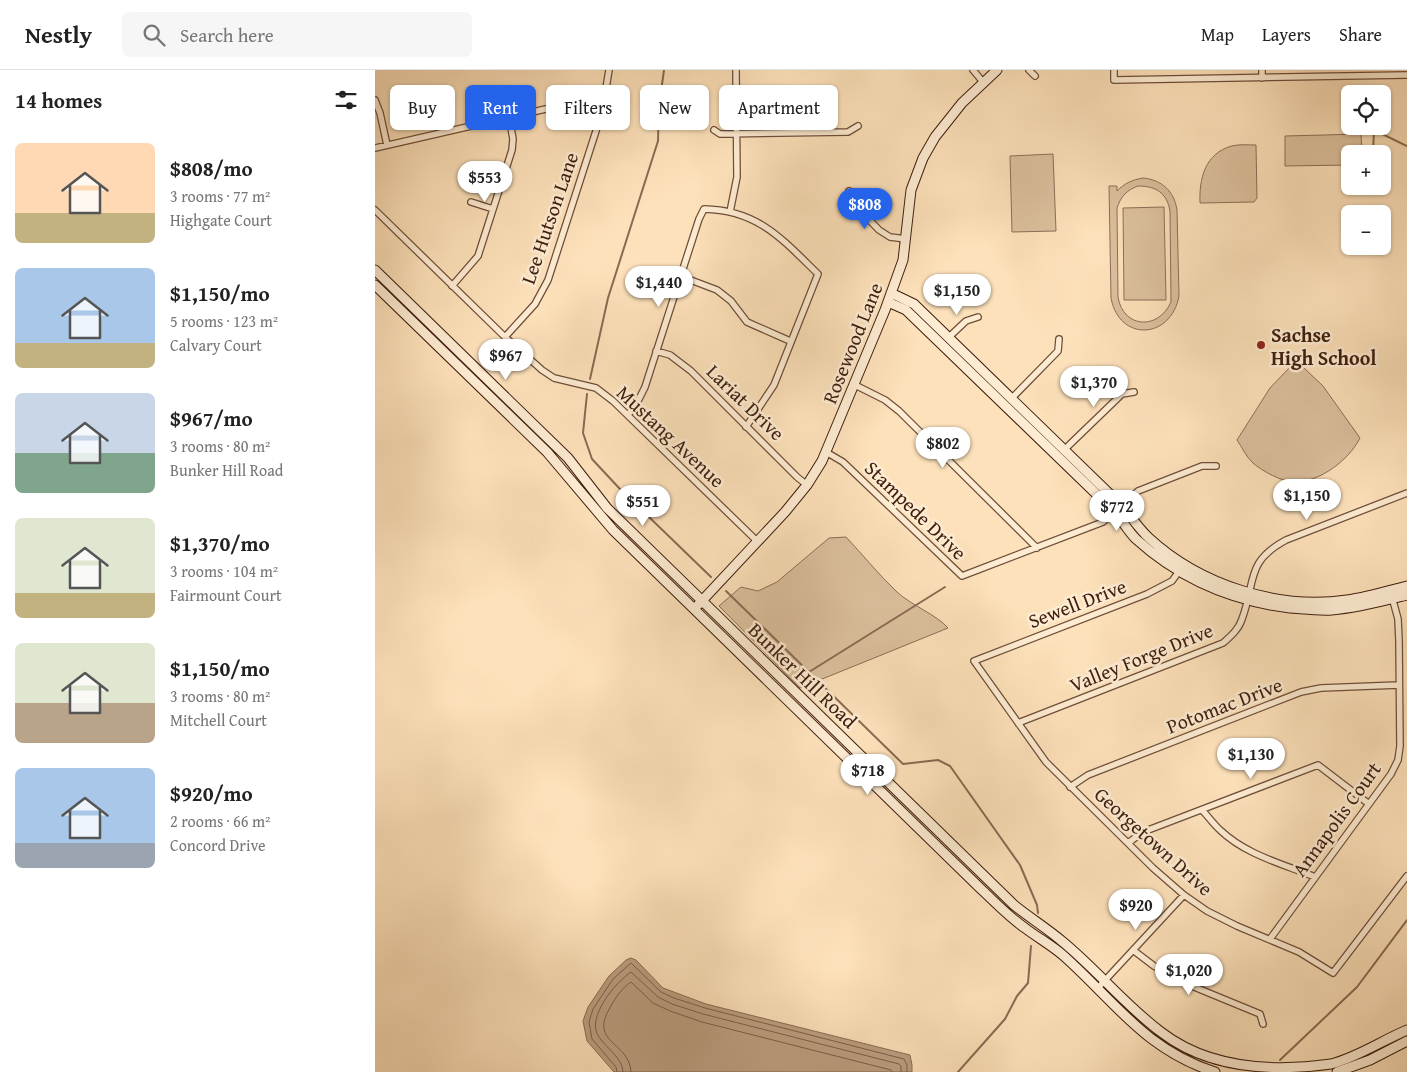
<!DOCTYPE html>
<meta charset="utf-8">
<style>
body{margin:0;font-family:"Gentium Book Plus",serif;background:#f6f6f6;color:#222;height:100vh;display:flex;flex-direction:column;font-size:19px;white-space:nowrap}
*{box-sizing:border-box;margin:0}
p{font-size:16px;color:#767676}
.icon{flex:none;width:28px;height:28px;fill:none;stroke:currentColor;stroke-width:2;stroke-linecap:round;stroke-linejoin:round}
.map{position:relative;flex:1;overflow:hidden}
.drawer{display:flex;flex-direction:column;background:#fff;width:375px}
.drawer>*{flex:none}
.hud{position:absolute;left:15px;top:15px;width:475px;height:45px;display:flex;gap:10px}
.controls{position:absolute;left:966px;top:15px;display:grid;gap:10px}
.controls a{display:grid;place-items:center;width:50px;height:50px;border-radius:8px;background:#fff;box-shadow:0 1px 4px #0004;font-size:25px}
.price{position:absolute;translate:-50% -42px;padding:0 11px;border-radius:18px;background:#fff;color:#222;font-size:16px;line-height:32px;filter:drop-shadow(0 1px 2px #0008)}
.price::after{content:'';position:absolute;left:50%;top:30px;width:15px;height:11px;margin-left:-8px;background:inherit;clip-path:polygon(0 0,100% 0,50% 100%)}
.price.selected{background:#2563eb;color:#fff}
ul{padding:0;list-style:none}
li{display:flex;align-items:center;gap:15px;height:125px;padding:0 15px}
li span{display:grid;place-items:center;flex:none;width:140px;height:100px;border-radius:8px;color:#555}
li>.icon{margin-inline-start:auto}
span .icon{width:60px;height:60px;fill:#fffc;stroke-width:1}
li b{font-size:21px}
h2{display:flex;justify-content:space-between;align-items:center;height:60px;padding:0 15px;font-size:21px}
.tag{padding:0 18px;border-radius:8px;background:#fff;box-shadow:0 1px 4px #0004;font-size:18px;line-height:45px}
.tag.selected{background:#2563eb;color:#fff}
header{display:flex;align-items:center;gap:30px;box-sizing:border-box;height:70px;padding:0 25px;background:#fff;border-bottom:1px solid #e0e0e0}
header strong{font-size:24px}
nav{display:flex;gap:28px;margin-inline-start:auto;font-size:18px}
.search{width:350px;height:45px;background:#f6f6f6;display:flex;align-items:center;gap:12px;box-sizing:border-box;padding:0 18px;border-radius:8px;color:#767676;font-size:19px}
main{display:flex;flex:1;min-height:0}
.map>svg:first-child{display:block}
.green{fill:#dcc09d;stroke:#8c6e56;fill-rule:evenodd}
.water{fill:#bc9e80;stroke:#896a52}
.lines{fill:none;stroke-linecap:round;stroke-linejoin:round}
.shore{stroke:#7c5e47;stroke-width:1}
.stream{stroke:#896a52;stroke-width:2}
.street-casing{stroke:#6d4e39;stroke-width:8}
.secondary-casing{stroke:#3d1d0e;stroke-width:11}
.street{stroke:#feecd2;stroke-width:5.5}
.secondary{stroke:#feecd2;stroke-width:9}
.poi-dot{fill:#8f2418;stroke:#feecd2;stroke-width:2}
.labels{text-anchor:middle;dominant-baseline:central;stroke-width:5;stroke-linejoin:round;paint-order:stroke}
.street-label{font-size:20px;fill:#3d1d0e;stroke:#feecd2}
.poi-label{font-size:20px;font-weight:bold;fill:#3d1d0e;stroke:#feecd2;text-anchor:start}
</style>
<header>
<strong>Nestly</strong>
<div class="search"><svg class="icon" aria-label="search" viewBox="0 0 24 24"><circle cx="10" cy="10" r="6"/><path d="M15 15l6 6"/></svg>Search here</div>
<nav><a>Map</a><a>Layers</a><a>Share</a></nav>
</header>
<main>
<section class="drawer">
<h2>14 homes<svg class="icon" aria-label="filters" viewBox="0 0 24 24"><path d="M4 7h16M4 17h16"/><circle cx="9" cy="7" r="2"/><circle cx="15" cy="17" r="2"/></svg></h2>
<ul>
<li><span style="background:linear-gradient(#ffd9b3 70%,#c2b280 0)"><svg class="icon" aria-label="home" viewBox="0 0 24 24"><path d="M3 11l9-7 9 7M6 9v11h12V9"/></svg></span><div><b>$808/mo</b><p>3 rooms · 77 m²</p><p>Highgate Court</p></div></li>
<li><span style="background:linear-gradient(#a9c7e8 75%,#c2b280 0)"><svg class="icon" aria-label="home" viewBox="0 0 24 24"><path d="M3 11l9-7 9 7M6 9v11h12V9"/></svg></span><div><b>$1,150/mo</b><p>5 rooms · 123 m²</p><p>Calvary Court</p></div></li>
<li><span style="background:linear-gradient(#c9d6e8 60%,#7fa58c 0)"><svg class="icon" aria-label="home" viewBox="0 0 24 24"><path d="M3 11l9-7 9 7M6 9v11h12V9"/></svg></span><div><b>$967/mo</b><p>3 rooms · 80 m²</p><p>Bunker Hill Road</p></div></li>
<li><span style="background:linear-gradient(#dfe7d0 75%,#c2b280 0)"><svg class="icon" aria-label="home" viewBox="0 0 24 24"><path d="M3 11l9-7 9 7M6 9v11h12V9"/></svg></span><div><b>$1,370/mo</b><p>3 rooms · 104 m²</p><p>Fairmount Court</p></div></li>
<li><span style="background:linear-gradient(#dfe7d0 60%,#b9a48a 0)"><svg class="icon" aria-label="home" viewBox="0 0 24 24"><path d="M3 11l9-7 9 7M6 9v11h12V9"/></svg></span><div><b>$1,150/mo</b><p>3 rooms · 80 m²</p><p>Mitchell Court</p></div></li>
<li><span style="background:linear-gradient(#a9c7e8 75%,#9aa5b1 0)"><svg class="icon" aria-label="home" viewBox="0 0 24 24"><path d="M3 11l9-7 9 7M6 9v11h12V9"/></svg></span><div><b>$920/mo</b><p>2 rooms · 66 m²</p><p>Concord Drive</p></div></li>
</ul>
</section>
<div class="map">
<svg width="1032" height="1002" viewBox="0 0 1032 1002">
<rect width="100%" height="100%" fill="#fde1ba"/>
<filter id="stains"><feTurbulence type="fractalNoise" baseFrequency=".004" numOctaves="4"/><feColorMatrix values="0 0 0 0 .2 0 0 0 0 .09 0 0 0 0 .02 0 0 0 .5 -.17"/></filter>
<radialGradient id="worn" r=".72"><stop offset=".6" stop-color="#630" stop-opacity="0"/><stop offset="1" stop-color="#630" stop-opacity=".3"/></radialGradient>
<path class="green" d="M 986,64 L 987,84 L 975,84 L 975,95 L 910,96 L 910,66 Z
M 881,75 L 882,128 L 879,132 L 825,133 C 824,109 830,83 857,76 C 864,74 873,75 881,75 Z
M 678,84 L 681,161 L 637,162 L 635,86 Z
M 768,108 C 787,110 799,121 802,140 L 804,226 C 796,270 744,272 736,228 L 734,116 L 742,116 L 742,121 C 750,113 757,110 768,108 ZM 763,116 C 781,116 792,123 795,141 L 796,232 C 783,261 748,258 743,227 L 742,138 C 746,126 752,120 763,116 Z
M 789,137 L 791,230 L 749,230 L 748,138 Z
M 915,297 L 928,297 L 948,316 L 985,368 C 974,390 945,412 920,412 C 907,412 887,401 878,393 C 871,387 867,377 862,370 L 895,318 Z
M 471,467 C 488,485 504,505 522,522 C 536,535 562,545 573,558 L 425,618 L 344,536 L 366,517 L 383,521 L 402,512 L 454,468 Z"/>
<path class="water" d="M 256,888 L 261,890 L 288,918 L 331,934 L 535,985 L 537,995 L 537,1002 L 239,1002 L 212,971 L 208,951 L 213,937 L 234,906 L 251,890 Z"/>
<g class="lines">
<path class="shore" d="M 242,1002 L 241,997 L 217,969 L 214,952 L 218,939 L 238,909 L 256,893 L 286,922 L 299,928 L 330,938 L 529,989 L 532,995 L 532,1002
M 248,1002 C 248,988 231,978 224,967 C 210,948 241,912 256,902 L 283,927 L 297,934 L 328,944 L 524,994 L 526,996 L 526,1002
M 256,1002 C 255,971 212,974 236,936 C 241,927 247,918 256,912 L 278,933 L 295,941 L 327,952 L 516,1000 L 518,1002"/>
<path class="stream" d="M 998,84 L 999,60 L 1032,76
M 215,309 L 233,228 L 283,71 L 284,36 L 289,0
M 212,324 L 208,363 L 217,389 L 244,418 L 336,507
M 351,521 L 528,694 L 563,690 L 575,696 L 645,795 L 662,835 L 663,843
M 434,602 L 570,517
M 905,990 L 982,917 L 1032,850
M 583,1002 L 630,949 L 642,926 L 653,913 L 656,876"/>
<g class="street-casing">
<path id="street" d="M 598,0 L 608,12
M 654,0 L 660,6
M 739,0 L 739,10 L 1032,5
M 887,0 L 887,8
M 0,30 L 5,43 L 12,75
M 339,60 L 345,64 L 473,62 L 483,56
M 0,78 L 188,35 L 209,34 L 228,36
M 474,121 L 476,131 L 504,160 L 515,167 L 531,169
M 96,132 L 118,139
M 0,140 L 130,267 L 167,300 L 179,308 L 221,318 L 238,331 L 383,472
M 355,142 L 362,107 L 361,0
M 305,206 L 342,220 L 356,231 L 372,252 L 415,271
M 77,216 L 103,186 L 137,80 L 138,69 L 134,47
M 130,267 L 160,234 L 173,210 L 221,61 L 228,36 L 234,0
M 574,267 L 591,251 L 603,247
M 281,281 L 295,285 L 316,301 L 422,407 L 432,415
M 480,315 L 510,330 L 524,341 L 662,478
M 637,328 L 683,281 L 684,269
M 253,345 L 264,329 L 270,317 L 324,149 L 329,139 C 383,140 407,169 443,204 L 399,315 L 371,357
M 689,380 L 747,324 L 759,322
M 451,382 L 468,392 L 587,506 L 728,452 L 763,421 L 827,396 L 841,396
M 805,500 L 797,511 L 772,524 L 599,591 L 671,692 L 778,798 L 809,825 L 832,841 L 862,856 L 924,882 L 958,903 L 1032,806
M 643,653 L 848,573 C 856,566 864,559 867,549 C 881,512 870,492 911,470 L 1032,423
M 695,717 L 713,705 L 926,622 L 946,618 L 1024,615
M 827,740 C 833,746 838,754 845,760 C 871,785 908,794 940,807
M 753,773 L 768,762 L 943,695 L 994,734
M 895,869 L 1016,704 L 1023,690 L 1025,676 L 1024,571 L 1023,549 L 1017,527
M 758,880 L 779,896 L 812,914 L 885,944 L 888,954
M 722,919 L 809,825"/>
</g>
<g class="secondary-casing">
<path id="secondary" d="M 0,200 L 193,388 L 232,438 L 639,835 C 655,848 673,859 688,872 C 722,900 751,936 786,962 C 834,999 898,1002 956,994 C 983,987 1006,971 1032,960
M 0,215 L 172,382 L 238,460 L 607,820 C 621,833 634,847 650,858 C 663,868 678,876 690,887 C 741,933 771,980 840,1002
M 516,223 L 539,234 L 747,436 C 756,446 763,458 774,468 C 825,515 903,540 972,530 C 993,527 1012,521 1032,516
M 513,232 L 531,240 L 740,442 C 747,450 753,461 761,469 C 805,509 857,531 915,538 C 929,539 944,541 957,540 C 982,538 1008,531 1032,525
M 323,535 L 410,442 L 432,415 L 447,391 L 510,240 L 528,190 L 536,120 L 548,88 L 560,67 L 587,33 L 622,0
M 962,1002 L 995,990 L 1032,971"/>
</g>
<use href="#street" class="street"/>
<use href="#secondary" class="secondary"/>
</g>
<circle class="poi-dot" cx="886" cy="275" r="5"/>
<g class="labels">
<g class="street-label">
<text transform="translate(174 148) rotate(-71)">Lee Hutson Lane</text>
<text transform="translate(477 273) rotate(-68)">Rosewood Lane</text>
<text transform="translate(371 332) rotate(44)">Lariat Drive</text>
<text transform="translate(296 366) rotate(43)">Mustang Avenue</text>
<text transform="translate(541 440) rotate(44)">Stampede Drive</text>
<text transform="translate(702 533) rotate(-21)">Sewell Drive</text>
<text transform="translate(766 587) rotate(-22)">Valley Forge Drive</text>
<text transform="translate(428 605) rotate(44)">Bunker Hill Road</text>
<text transform="translate(849 635) rotate(-21)">Potomac Drive</text>
<text transform="translate(961 749) rotate(-54)">Annapolis Court</text>
<text transform="translate(779 771) rotate(42)">Georgetown Drive</text>
</g>
<g class="poi-label">
<text x="896" y="264">Sachse<tspan x="896" dy="23">High School</tspan></text>
</g>
</g>
<rect width="100%" height="100%" filter="url(#stains)"/>
<rect width="100%" height="100%" fill="url(#worn)"/>
</svg>
<div class="controls">
<a><svg class="icon" aria-label="locate" viewBox="0 0 24 24"><circle cx="12" cy="12" r="6"/><path d="M12 2v4M12 18v4M2 12h4M18 12h4"/></svg></a>
<a>+</a>
<a>−</a>
</div>
<b class="price" style="left:110px;top:133px">$553</b>
<b class="price selected" style="left:490px;top:160px">$808</b>
<b class="price" style="left:284px;top:238px">$1,440</b>
<b class="price" style="left:582px;top:246px">$1,150</b>
<b class="price" style="left:131px;top:311px">$967</b>
<b class="price" style="left:719px;top:338px">$1,370</b>
<b class="price" style="left:568px;top:399px">$802</b>
<b class="price" style="left:932px;top:451px">$1,150</b>
<b class="price" style="left:268px;top:457px">$551</b>
<b class="price" style="left:742px;top:462px">$772</b>
<b class="price" style="left:876px;top:710px">$1,130</b>
<b class="price" style="left:493px;top:726px">$718</b>
<b class="price" style="left:761px;top:861px">$920</b>
<b class="price" style="left:814px;top:926px">$1,020</b>
<div class="hud">
<a class="tag">Buy</a>
<a class="tag selected">Rent</a>
<a class="tag">Filters</a>
<a class="tag">New</a>
<a class="tag">Apartment</a>
</div>
</div>
</main>
